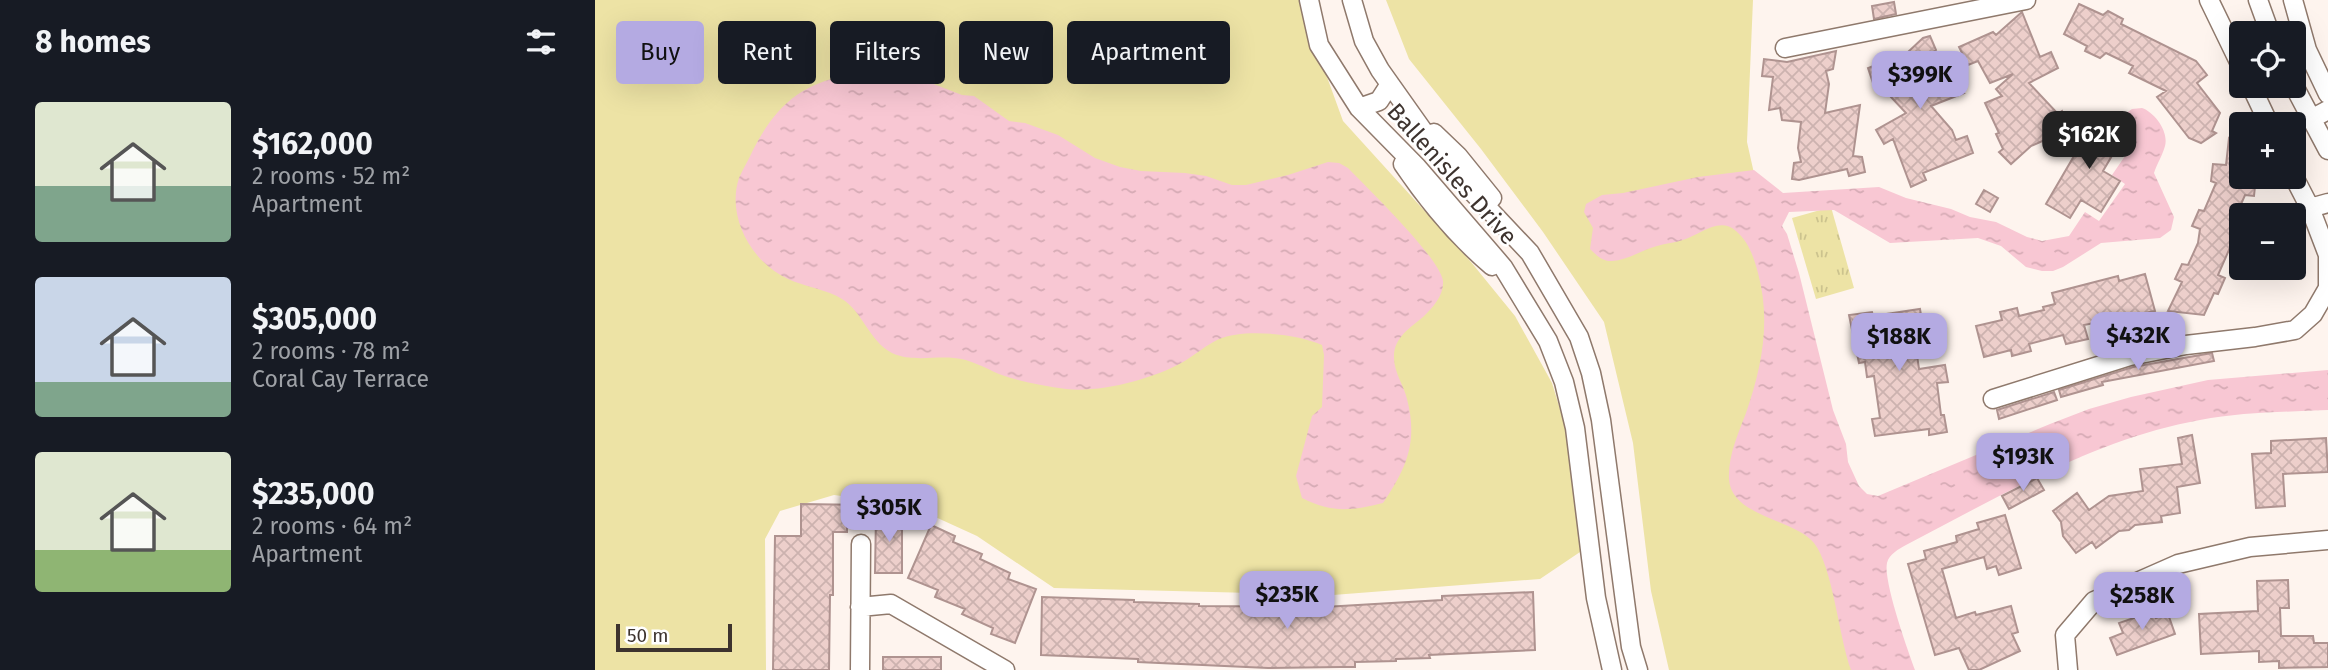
<!DOCTYPE html>
<meta charset="utf-8">
<style>
body{margin:0;font-family:"Fira Sans",sans-serif;background:#242831;color:#f1f3f6;height:100vh;display:flex;flex-direction:column;font-size:26px;white-space:nowrap}
*{box-sizing:border-box;margin:0}
p{font-size:23px;color:#9ea1a6}
.icon{flex:none;width:38px;height:38px;fill:none;stroke:currentColor;stroke-width:2;stroke-linecap:round;stroke-linejoin:round}
.map{position:relative;flex:1;overflow:hidden}
.sheet{display:flex;flex-direction:column;background:#171b24;width:595px}
.sheet>*{flex:none}
.guide{position:absolute;left:21px;top:21px;width:665px;height:63px;display:flex;gap:14px}
.fabs{position:absolute;left:1634px;top:21px;display:grid;gap:14px}
.fabs a{display:grid;place-items:center;width:77px;height:77px;border-radius:7px;background:#171b24;box-shadow:0 7px 28px #0002;font-size:35px}
.scale{position:absolute;left:21px;bottom:18px;width:116px;box-sizing:border-box;padding-left:7px;border:4px solid #3d332e;border-top:0;font-size:19px;line-height:24px;white-space:nowrap;color:#3d332e;-webkit-text-stroke:5px #fff;paint-order:stroke}
.price{position:absolute;translate:-50% -60px;padding:0 16px;border-radius:14px;background:#b4aae2;color:#111;font-size:23px;line-height:46px;filter:drop-shadow(0 2px 4px #0008)}
.price::after{content:'';position:absolute;left:50%;top:42px;width:21px;height:16px;margin-left:-10px;background:inherit;clip-path:polygon(0 0,100% 0,50% 100%)}
.price.active{background:#222;color:#fff}
ul{padding:0;list-style:none}
li{display:flex;align-items:center;gap:21px;height:175px;padding:0 35px}
li span{display:grid;place-items:center;flex:none;width:196px;height:140px;border-radius:7px;color:#555}
li>.icon{margin-inline-start:auto}
span .icon{width:84px;height:84px;fill:#fffc;stroke-width:1}
li b{font-size:30px}
h2{display:flex;justify-content:space-between;align-items:center;height:84px;padding:0 35px;font-size:30px}
.tag{padding:0 24px;border-radius:7px;background:#171b24;box-shadow:0 7px 28px #0002;font-size:24px;line-height:63px}
.tag.active{background:#b4aae2;color:#111}
main{display:flex;flex:1;min-height:0}
.map>svg:first-child{display:block}
.green{fill:#ede3a5}
.park{fill:url(#park-tufts)}
.water{fill:url(#water-ripples)}
.building{fill:url(#building-cross-hatch);stroke:#af9390;stroke-width:2}
.lines{fill:none;stroke-linecap:round;stroke-linejoin:round}
.minor-casing{stroke:#8f796c;stroke-width:21}
.minor{stroke:#fff;stroke-width:18}
.labels{text-anchor:middle;dominant-baseline:central;stroke-width:5;stroke-linejoin:round;paint-order:stroke}
.street-label{font-size:24px;fill:#3d332e;stroke:#fff}
</style>
<main>
<section class="sheet">
<h2>8 homes<svg class="icon" aria-label="filters" viewBox="0 0 24 24"><path d="M4 7h16M4 17h16"/><circle cx="9" cy="7" r="2"/><circle cx="15" cy="17" r="2"/></svg></h2>
<ul>
<li><span style="background:linear-gradient(#dfe7d0 60%,#7fa58c 0)"><svg class="icon" aria-label="home" viewBox="0 0 24 24"><path d="M3 11l9-7 9 7M6 9v11h12V9"/></svg></span><div><b>$162,000</b><p>2 rooms · 52 m²</p><p>Apartment</p></div></li>
<li><span style="background:linear-gradient(#c9d6e8 75%,#7fa58c 0)"><svg class="icon" aria-label="home" viewBox="0 0 24 24"><path d="M3 11l9-7 9 7M6 9v11h12V9"/></svg></span><div><b>$305,000</b><p>2 rooms · 78 m²</p><p>Coral Cay Terrace</p></div></li>
<li><span style="background:linear-gradient(#dfe7d0 70%,#8fb573 0)"><svg class="icon" aria-label="home" viewBox="0 0 24 24"><path d="M3 11l9-7 9 7M6 9v11h12V9"/></svg></span><div><b>$235,000</b><p>2 rooms · 64 m²</p><p>Apartment</p></div></li>
</ul>
</section>
<div class="map">
<svg width="1733" height="670" viewBox="0 0 1733 670">
<defs>
<pattern id="park-tufts" width="24" height="20" patternUnits="userSpaceOnUse" patternTransform="scale(1.75)"><rect width="24" height="20" fill="#ede3a5"/><path d="M3 7l-1-3M5 7V3M7 7l1-3M15 17l-1-3M17 17v-4M19 17l1-3" fill="none" stroke="#ccc38e"/></pattern>
<pattern id="water-ripples" width="26" height="14" patternUnits="userSpaceOnUse" patternTransform="scale(1.75)"><rect width="26" height="14" fill="#f8c7d3"/><path d="M2 4q2-2 4 0t4 0M15 11q2-2 4 0t4 0" fill="none" stroke="#d6abb5"/></pattern>
<pattern id="building-cross-hatch" width="8" height="8" patternUnits="userSpaceOnUse" patternTransform="scale(1.75)"><rect width="8" height="8" fill="#edcfcb"/><path d="M0 0l8 8M0 8l8-8" fill="none" stroke="#ccb2af"/></pattern>
</defs>
<rect width="100%" height="100%" fill="#fef4ee"/>
<path class="green" d="M 0,0 L 704,0 L 748,121 L 876,262 L 920,316 L 957,383 L 974,439 L 988,550 L 945,579 L 738,595 L 459,588 L 382,536 L 314,505 L 239,495 L 185,511 L 170,539 L 171,670 L 0,670 Z
M 791,0 L 1158,0 L 1152,142 L 1224,464 L 1308,670 L 1074,670 L 1056,591 L 1038,443 L 1009,322 L 948,232 L 886,149 L 814,59 Z"/>
<path class="park" d="M 1236,207 L 1259,288 L 1221,299 L 1197,218 Z"/>
<path class="water" d="M 253,75 L 323,78 L 367,95 L 379,96 L 414,121 L 430,123 L 463,135 L 500,158 L 525,167 L 546,171 L 590,173 L 611,176 L 637,185 L 651,185 L 693,175 L 733,162 L 744,163 L 753,168 C 773,189 845,258 848,281 C 849,295 838,308 828,317 C 815,328 798,338 799,358 C 799,372 809,386 812,399 C 823,441 812,468 788,503 C 757,511 736,513 707,498 L 701,476 L 717,416 L 727,407 L 729,355 L 727,345 C 703,334 649,328 624,339 C 611,345 600,355 588,362 C 558,379 505,393 471,389 C 449,386 425,382 404,374 C 390,368 375,359 359,358 C 339,356 316,362 297,353 C 274,341 268,312 247,299 C 231,289 210,287 193,279 C 157,263 131,217 144,178 C 148,169 154,159 158,150 C 180,107 205,84 253,75 Z
M 1547,108 C 1559,112 1574,131 1570,146 C 1568,154 1562,164 1559,173 L 1579,217 L 1576,230 L 1565,238 L 1506,243 L 1468,267 L 1458,271 L 1447,271 L 1431,267 L 1406,246 L 1383,238 L 1295,243 L 1239,210 L 1194,212 L 1187,226 L 1192,234 L 1204,273 L 1238,410 L 1251,444 L 1253,462 L 1264,486 L 1272,494 L 1283,496 L 1455,424 L 1494,409 L 1536,397 L 1613,380 L 1733,370 L 1733,410 C 1691,412 1647,412 1605,420 C 1499,439 1406,496 1311,545 C 1304,549 1294,554 1292,563 C 1288,581 1313,651 1320,670 L 1256,670 C 1244,638 1238,567 1219,543 C 1200,519 1136,517 1134,479 C 1133,456 1143,434 1151,413 C 1167,367 1176,321 1163,273 C 1159,258 1154,242 1141,231 C 1124,216 1105,235 1088,240 C 1080,243 1071,243 1062,246 C 1047,250 1033,260 1017,261 C 1008,262 1001,255 995,249 L 998,228 L 989,212 L 991,204 L 1007,195 L 1028,193 L 1103,177 L 1159,170 L 1188,193 L 1284,187 L 1311,198 L 1356,209 L 1375,217 L 1401,222 L 1432,237 L 1447,241 L 1474,236 L 1490,212 L 1504,221 L 1530,184 L 1517,175 L 1541,140 L 1530,128 L 1530,114 L 1537,109 Z"/>
<path class="building" d="M 1299,2 L 1301,14 L 1279,19 L 1277,6 Z
M 1484,4 L 1508,15 L 1513,11 L 1528,19 L 1526,24 L 1601,61 L 1612,75 L 1602,83 L 1625,113 L 1617,131 L 1621,133 L 1606,143 L 1594,138 L 1562,97 L 1571,91 L 1534,73 L 1538,66 L 1511,53 L 1505,58 L 1490,51 L 1492,46 L 1469,34 Z
M 1427,12 L 1445,57 L 1456,52 L 1463,68 L 1434,83 L 1463,114 L 1467,111 L 1474,127 L 1463,138 L 1461,135 L 1436,146 L 1416,164 L 1404,152 L 1408,149 L 1401,134 L 1404,133 L 1390,103 L 1407,96 L 1401,89 L 1418,74 L 1395,83 L 1383,61 L 1373,65 L 1364,47 L 1398,32 L 1401,35 Z
M 1335,36 L 1341,50 L 1335,55 L 1369,93 L 1336,106 L 1357,130 L 1361,140 L 1372,136 L 1378,153 L 1328,173 L 1331,180 L 1316,187 L 1298,139 L 1289,144 L 1281,130 L 1311,113 L 1295,96 L 1290,82 L 1279,86 L 1273,68 L 1312,53 L 1328,38 Z
M 1241,51 L 1238,69 L 1231,71 L 1234,84 L 1230,113 L 1265,105 L 1258,156 L 1267,157 L 1270,172 L 1254,176 L 1252,169 L 1204,180 L 1197,179 L 1199,163 L 1206,162 L 1203,148 L 1206,122 L 1187,120 L 1185,108 L 1174,110 L 1178,77 L 1167,76 L 1169,59 L 1192,62 Z
M 1503,115 L 1531,132 L 1508,171 L 1525,181 L 1506,212 L 1486,200 L 1475,218 L 1451,204 Z
M 1634,138 L 1647,144 L 1647,177 L 1661,177 L 1659,196 L 1650,195 L 1640,218 L 1647,221 L 1647,244 L 1637,243 L 1623,275 L 1630,278 L 1623,294 L 1619,293 L 1609,315 L 1573,311 L 1587,282 L 1580,279 L 1587,264 L 1593,265 L 1603,243 L 1605,229 L 1597,226 L 1604,210 L 1609,211 L 1621,183 L 1616,181 L 1618,164 L 1631,165 Z
M 1389,190 L 1403,198 L 1395,212 L 1381,204 Z
M 1550,274 L 1560,311 L 1489,325 L 1493,339 L 1471,344 L 1468,335 L 1434,344 L 1436,351 L 1417,356 L 1416,350 L 1389,357 L 1381,326 L 1407,320 L 1405,312 L 1422,308 L 1424,316 L 1449,310 L 1448,307 L 1460,304 L 1457,293 L 1523,276 L 1524,281 Z
M 1325,309 L 1328,327 L 1318,328 L 1324,369 L 1350,365 L 1353,382 L 1342,383 L 1346,415 L 1349,415 L 1352,432 L 1334,435 L 1334,429 L 1280,436 L 1277,419 L 1285,418 L 1279,376 L 1272,377 L 1270,362 L 1264,363 L 1254,315 L 1277,312 L 1278,316 Z
M 1617,353 L 1619,361 L 1507,382 L 1508,385 L 1466,397 L 1464,390 L 1538,367 Z
M 1459,392 L 1462,400 L 1404,419 L 1402,410 Z
M 1597,435 L 1605,483 L 1582,487 L 1585,513 L 1566,516 L 1567,522 L 1540,525 L 1534,530 L 1524,531 L 1501,548 L 1497,542 L 1481,553 L 1468,536 L 1466,522 L 1458,511 L 1482,493 L 1494,510 L 1514,496 L 1548,491 L 1545,469 L 1587,464 L 1583,438 Z
M 1731,438 L 1733,472 L 1688,474 L 1690,506 L 1661,508 L 1657,454 L 1676,453 L 1676,441 Z
M 1442,478 L 1449,490 L 1414,509 L 1407,496 Z
M 206,504 L 273,505 L 273,523 L 252,523 L 252,532 L 238,532 L 238,595 L 235,595 L 234,670 L 178,670 L 180,536 L 206,536 Z
M 281,515 L 307,515 L 307,573 L 280,573 Z
M 1410,515 L 1426,568 L 1404,575 L 1401,566 L 1392,569 L 1389,557 L 1347,569 L 1361,618 L 1380,612 L 1381,615 L 1416,606 L 1423,632 L 1417,634 L 1425,651 L 1384,670 L 1374,670 L 1364,648 L 1340,655 L 1313,564 L 1331,559 L 1329,551 L 1362,542 L 1361,536 L 1384,529 L 1382,523 Z
M 336,525 L 360,536 L 358,542 L 387,554 L 385,559 L 415,573 L 413,579 L 441,589 L 420,643 L 396,634 L 398,628 L 367,614 L 370,609 L 340,597 L 343,590 L 313,578 Z
M 1693,580 L 1694,608 L 1685,608 L 1686,636 L 1718,636 L 1719,643 L 1733,643 L 1733,667 L 1684,668 L 1684,661 L 1664,662 L 1664,651 L 1606,654 L 1604,614 L 1663,611 L 1662,581 Z
M 938,592 L 940,650 L 834,655 L 835,658 L 801,659 L 801,661 L 760,662 L 760,667 L 745,667 L 673,668 L 543,662 L 543,659 L 446,655 L 447,597 L 539,600 L 539,602 L 604,604 L 604,606 L 729,607 L 847,600 L 847,596 Z
M 1559,611 L 1561,618 L 1573,614 L 1580,634 L 1522,655 L 1515,638 L 1528,633 L 1524,623 Z
M 288,657 L 346,657 L 346,670 L 288,670 Z"/>
<g class="lines">
<g class="minor-casing">
<path id="minor" d="M 714,0 L 724,45 L 764,108 L 822,167 L 908,267 L 953,341 L 969,382 L 980,428 L 1001,598 L 1017,670
M 757,0 L 769,41 L 785,70 L 853,166 L 935,253 L 984,337 L 996,373 L 1006,420 L 1036,647 L 1043,670
M 1614,0 L 1647,68
M 1663,0 L 1675,33
M 1698,0 L 1712,50 L 1733,94
M 1190,48 L 1431,0
M 1656,86 L 1674,124
M 1699,86 L 1733,150
M 764,108 L 784,101 L 795,84
M 1716,119 L 1733,110
M 839,133 L 863,156 L 897,198
M 808,164 C 833,201 863,237 897,266
M 1715,208 L 1733,203
M 1398,399 L 1535,356 L 1591,345 L 1660,337 L 1700,330 L 1718,314 L 1733,288 L 1733,255 L 1715,208 L 1699,177
M 265,607 L 296,604 L 410,670
M 265,670 L 266,544
M 1473,670 L 1470,635 L 1499,601 L 1583,564 L 1655,547 L 1733,540"/>
</g>
<use href="#minor" class="minor"/>
</g>
<g class="labels">
<g class="street-label">
<text transform="translate(857 174) rotate(48)">Ballenisles Drive</text>
</g>
</g>
</svg>
<div class="fabs">
<a><svg class="icon" aria-label="locate" viewBox="0 0 24 24"><circle cx="12" cy="12" r="6"/><path d="M12 2v4M12 18v4M2 12h4M18 12h4"/></svg></a>
<a>+</a>
<a>−</a>
</div>
<div class="scale">50 m</div>
<b class="price" style="left:1325px;top:111px">$399K</b>
<b class="price active" style="left:1494px;top:171px">$162K</b>
<b class="price" style="left:1543px;top:372px">$432K</b>
<b class="price" style="left:1304px;top:373px">$188K</b>
<b class="price" style="left:1428px;top:493px">$193K</b>
<b class="price" style="left:294px;top:544px">$305K</b>
<b class="price" style="left:692px;top:631px">$235K</b>
<b class="price" style="left:1547px;top:632px">$258K</b>
<div class="guide">
<a class="tag active">Buy</a>
<a class="tag">Rent</a>
<a class="tag">Filters</a>
<a class="tag">New</a>
<a class="tag">Apartment</a>
</div>
</div>
</main>
